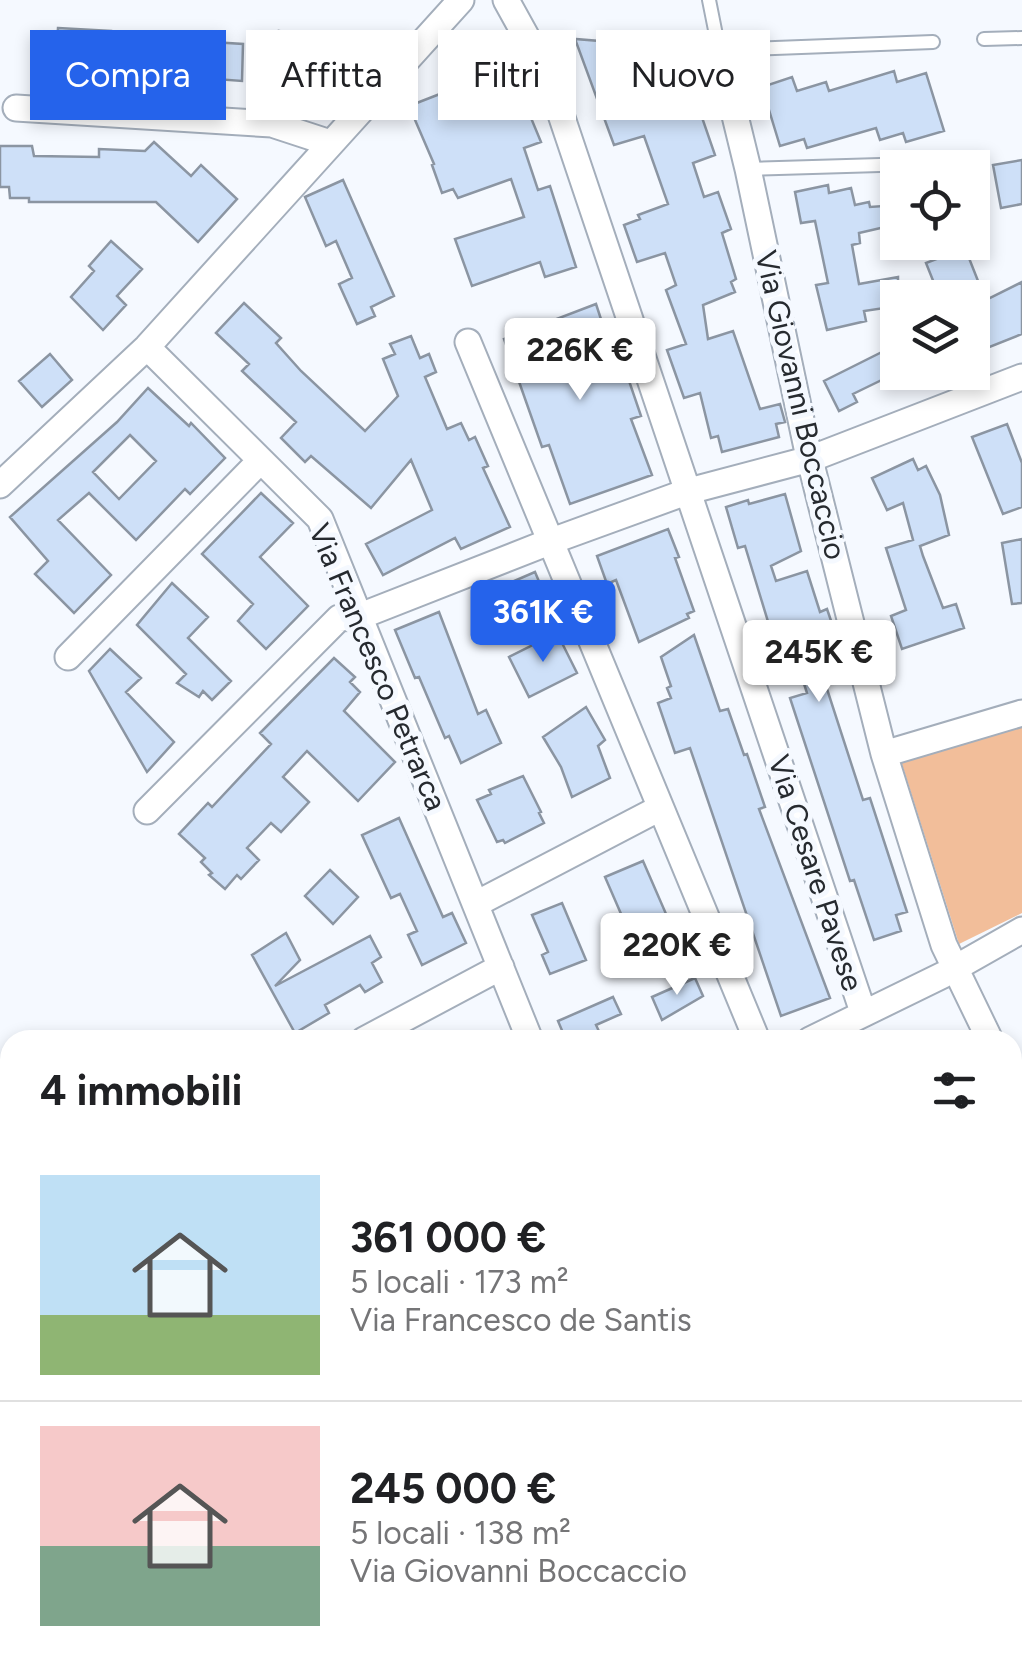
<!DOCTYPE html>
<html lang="it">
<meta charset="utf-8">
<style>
body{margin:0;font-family:Figtree,sans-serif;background:#f6f6f6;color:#202124;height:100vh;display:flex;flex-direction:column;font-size:38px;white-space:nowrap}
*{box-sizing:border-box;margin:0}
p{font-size:32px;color:#757577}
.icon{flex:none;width:55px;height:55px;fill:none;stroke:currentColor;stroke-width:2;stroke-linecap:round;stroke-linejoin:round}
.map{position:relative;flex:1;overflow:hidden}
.side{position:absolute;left:0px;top:1030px;width:1022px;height:642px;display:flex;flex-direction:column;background:#fff;border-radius:30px 30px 0 0;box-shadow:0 5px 15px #0003}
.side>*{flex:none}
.banner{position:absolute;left:30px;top:30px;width:962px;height:90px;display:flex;gap:20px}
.buttons{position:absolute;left:880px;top:150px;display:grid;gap:20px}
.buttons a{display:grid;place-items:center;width:110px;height:110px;border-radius:0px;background:#fff;box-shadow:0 5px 15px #0003;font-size:50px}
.price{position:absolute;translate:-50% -85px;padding:0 22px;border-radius:10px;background:#fff;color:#222;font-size:32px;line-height:65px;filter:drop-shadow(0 2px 5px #0008)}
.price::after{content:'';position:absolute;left:50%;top:60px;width:30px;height:22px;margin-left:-15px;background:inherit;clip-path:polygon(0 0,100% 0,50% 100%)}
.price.current{background:#2563eb;color:#fff}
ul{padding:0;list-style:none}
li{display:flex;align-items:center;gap:30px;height:250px;padding:0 40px}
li+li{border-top:2px solid #e0e0e0}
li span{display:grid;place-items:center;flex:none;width:280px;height:200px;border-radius:0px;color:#555}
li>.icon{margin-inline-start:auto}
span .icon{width:120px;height:120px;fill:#fffc;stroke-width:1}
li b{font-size:42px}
h2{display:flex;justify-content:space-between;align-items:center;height:120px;padding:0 40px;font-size:42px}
.pill{padding:0 35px;border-radius:0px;background:#fff;box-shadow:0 5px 15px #0003;font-size:35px;line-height:90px}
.pill.current{background:#2563eb;color:#fff}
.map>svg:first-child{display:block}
.green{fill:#f2be9a}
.building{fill:#cee0f8;stroke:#8b95a2;stroke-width:2.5;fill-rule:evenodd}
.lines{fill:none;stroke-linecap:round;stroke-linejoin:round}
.service-casing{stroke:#a4aebb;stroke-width:16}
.minor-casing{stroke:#a4aebb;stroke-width:29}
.service{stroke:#fff;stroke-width:12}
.minor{stroke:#fff;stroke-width:25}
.labels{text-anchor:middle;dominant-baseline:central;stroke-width:10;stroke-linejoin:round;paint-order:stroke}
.street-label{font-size:30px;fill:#262a2f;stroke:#f5f9ff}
</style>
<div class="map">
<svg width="1022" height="1671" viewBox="0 0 1022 1671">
<rect width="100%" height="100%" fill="#f5f9ff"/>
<path class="green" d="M 1022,726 L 1022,913 L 959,944 L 901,761 Z"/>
<path class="building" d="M 58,28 L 111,31 L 108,76 L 55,72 Z
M 279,31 L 332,40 L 359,66 L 332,96 L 322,87 L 278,84 Z
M 697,37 L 705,73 L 688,77 L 715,155 L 693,163 L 704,197 L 718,192 L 731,229 L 722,233 L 736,279 L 731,282 L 735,292 L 703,305 L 708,339 L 733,331 L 760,409 L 780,404 L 785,422 L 776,424 L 779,437 L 722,452 L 718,436 L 711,438 L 700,393 L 684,398 L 667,350 L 686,344 L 666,290 L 676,285 L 665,253 L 637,262 L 624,225 L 640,219 L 638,215 L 668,204 L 644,136 L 614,145 L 575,39 L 624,43 L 627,52 Z
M 164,39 L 243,44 L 242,81 L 216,79 L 215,89 L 183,88 L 184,78 L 162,76 Z
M 894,71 L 897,82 L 926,73 L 944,131 L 906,142 L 903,133 L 880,140 L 876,128 L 807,148 L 804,139 L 780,146 L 762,87 L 792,77 L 797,91 L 826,82 L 829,91 Z
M 529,89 L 540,114 L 531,118 L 541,142 L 524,148 L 538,190 L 550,186 L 576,267 L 545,277 L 540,262 L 472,286 L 455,239 L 524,217 L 511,179 L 458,198 L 453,189 L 442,193 L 432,165 L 434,164 L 409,106 L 445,92 L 450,107 L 506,91 L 508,96 Z
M 154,142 L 191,176 L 201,165 L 237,199 L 198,242 L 156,202 L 29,202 L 29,198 L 10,198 L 9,187 L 0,187 L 0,146 L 32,146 L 34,156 L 99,157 L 99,149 L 145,151 Z
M 1022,160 L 1022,204 L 1001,208 L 993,165 Z
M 343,180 L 394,296 L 371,307 L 375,316 L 357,324 L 339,284 L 352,278 L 336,241 L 326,246 L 305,197 Z
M 828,185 L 829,193 L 851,188 L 855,205 L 869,202 L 870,207 L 898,205 L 898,224 L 859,233 L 860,243 L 852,245 L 859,284 L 898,277 L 898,306 L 864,311 L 866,321 L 827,330 L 816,285 L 828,283 L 815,221 L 801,223 L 795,192 Z
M 111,241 L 142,269 L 117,296 L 126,305 L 103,330 L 71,297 L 94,271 L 89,266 Z
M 965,248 L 982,291 L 940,298 L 926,263 Z
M 1022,282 L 1022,334 L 972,354 L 972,307 Z
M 244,303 L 281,338 L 276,343 L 301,371 L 365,431 L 398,396 L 383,359 L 395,354 L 390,344 L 411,336 L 420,358 L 429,354 L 436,372 L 425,377 L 447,429 L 461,423 L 469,440 L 475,437 L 488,466 L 483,468 L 510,527 L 461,549 L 455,538 L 383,575 L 366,544 L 432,510 L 411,460 L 371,508 L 311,456 L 305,462 L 281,438 L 296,422 L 242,371 L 249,364 L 216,333 Z
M 596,304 L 618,371 L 625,369 L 641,416 L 631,419 L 652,475 L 570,504 L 549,445 L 542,447 L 504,339 Z
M 898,344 L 898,372 L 853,394 L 857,402 L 839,411 L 824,381 Z
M 50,354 L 72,380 L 42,407 L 19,381 Z
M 148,388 L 189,426 L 191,423 L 225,458 L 190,494 L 185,489 L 136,540 L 89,493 L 58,520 L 111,575 L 74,613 L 35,574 L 48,561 L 10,517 L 117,422 ZM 130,435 L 156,461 L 119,499 L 93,472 Z
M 1007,424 L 1022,463 L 1022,507 L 1003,514 L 972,437 Z
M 913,459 L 918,470 L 926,466 L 940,495 L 949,535 L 920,546 L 923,556 L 943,608 L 956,604 L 964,628 L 902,649 L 891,616 L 906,610 L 886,548 L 913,540 L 903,503 L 887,510 L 872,478 Z
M 261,493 L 293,523 L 260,557 L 308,606 L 266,649 L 238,621 L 253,604 L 202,554 Z
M 785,494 L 801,551 L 771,566 L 776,581 L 807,571 L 820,612 L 827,609 L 840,647 L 816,655 L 863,800 L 870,798 L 907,912 L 896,915 L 901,931 L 874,940 L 854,880 L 850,881 L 790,698 L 807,693 L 795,656 L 780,661 L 745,546 L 738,548 L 726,507 L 748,500 L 749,504 Z
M 668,529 L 679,557 L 675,558 L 694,611 L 687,614 L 689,618 L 639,642 L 616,580 L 607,584 L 597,556 Z
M 1022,539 L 1022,603 L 1012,604 L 1002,543 Z
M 535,572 L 548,603 L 490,627 L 477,597 Z
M 172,583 L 208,617 L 188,638 L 231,681 L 212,700 L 203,691 L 199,697 L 177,683 L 186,674 L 137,625 Z
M 439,612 L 478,714 L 486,710 L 501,743 L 461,763 L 449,736 L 445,738 L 419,677 L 415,678 L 395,630 Z
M 557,633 L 577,673 L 529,697 L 509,657 Z
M 694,635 L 720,711 L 728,709 L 744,755 L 747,754 L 765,807 L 759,809 L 830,998 L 781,1016 L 690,748 L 675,753 L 658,703 L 671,698 L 667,688 L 671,686 L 661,657 Z
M 110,649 L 141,678 L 126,692 L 174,742 L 147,772 L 89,671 Z
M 334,658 L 355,677 L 350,682 L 360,692 L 344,711 L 395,762 L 358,801 L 307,751 L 283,777 L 309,802 L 281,832 L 271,823 L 247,848 L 259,860 L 241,879 L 237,875 L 225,889 L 209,875 L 212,873 L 201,862 L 205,858 L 179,834 L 208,803 L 212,807 L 271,744 L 260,733 Z
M 586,707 L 605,740 L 598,746 L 610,778 L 572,797 L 561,767 L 543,737 Z
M 523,776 L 541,812 L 539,813 L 544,823 L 505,843 L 503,840 L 497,842 L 477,800 L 491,794 L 489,790 Z
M 399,818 L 443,917 L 452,913 L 466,943 L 422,965 L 408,935 L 417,931 L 400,894 L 391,898 L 362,835 Z
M 643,861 L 673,930 L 635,946 L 605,877 Z
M 330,870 L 358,897 L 333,924 L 305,896 Z
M 562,903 L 586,960 L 550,974 L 542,955 L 548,952 L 532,915 Z
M 286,933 L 300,960 L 275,986 L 370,936 L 381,957 L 372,963 L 382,982 L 365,992 L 360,985 L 325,1005 L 329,1013 L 295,1033 L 252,955 Z
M 695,978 L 703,996 L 662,1020 L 652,997 Z
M 613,997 L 621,1014 L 596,1025 L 603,1040 L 566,1040 L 558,1021 Z"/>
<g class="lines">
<g class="service-casing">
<path id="service" d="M 709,0 L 719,50 L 933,42
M 984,39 L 1022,38
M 748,169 L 914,164"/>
</g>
<g class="minor-casing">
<path id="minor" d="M 506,0 L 548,76 L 863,1012
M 719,50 L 748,169 L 807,448 L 884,754 L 944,945 L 990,1040
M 16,108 L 272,124 L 330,143
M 468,342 L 757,1040
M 147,347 L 320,519 L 530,1040
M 0,485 L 147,347 L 461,0
M 68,657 L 260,461
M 884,754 L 1022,713
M 147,811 L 339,618 L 358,617 L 549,542 L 689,491 L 810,459 L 1022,377
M 476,904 L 660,808
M 364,1040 L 501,967
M 810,1040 L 943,975 L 1022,930
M 1012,1083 L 1022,1101
M 1012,1530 L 1022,1537
M 447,1662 L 448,1671
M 564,1662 L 569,1671"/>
</g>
<use href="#service" class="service"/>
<use href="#minor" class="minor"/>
</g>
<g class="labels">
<g class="street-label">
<text transform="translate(801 405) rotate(77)">Via Giovanni Boccaccio</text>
<text transform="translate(378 667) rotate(67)">Via Francesco Petrarca</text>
<text transform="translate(816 873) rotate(72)">Via Cesare Pavese</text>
</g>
</g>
</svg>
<div class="buttons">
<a><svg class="icon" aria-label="locate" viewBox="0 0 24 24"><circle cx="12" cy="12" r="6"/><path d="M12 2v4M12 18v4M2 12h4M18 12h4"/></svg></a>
<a><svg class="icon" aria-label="layers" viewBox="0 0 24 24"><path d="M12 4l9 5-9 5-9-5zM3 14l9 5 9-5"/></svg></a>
</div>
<b class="price" style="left:580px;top:403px">226K €</b>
<b class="price current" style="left:543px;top:665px">361K €</b>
<b class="price" style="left:819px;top:705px">245K €</b>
<b class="price" style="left:677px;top:998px">220K €</b>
<div class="banner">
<a class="pill current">Compra</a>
<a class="pill">Affitta</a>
<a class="pill">Filtri</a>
<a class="pill">Nuovo</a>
</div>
<section class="side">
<h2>4 immobili<svg class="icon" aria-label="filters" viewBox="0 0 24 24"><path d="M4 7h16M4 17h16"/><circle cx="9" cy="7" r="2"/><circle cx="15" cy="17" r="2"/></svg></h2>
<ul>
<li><span style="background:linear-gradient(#bfe0f5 70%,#8fb573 0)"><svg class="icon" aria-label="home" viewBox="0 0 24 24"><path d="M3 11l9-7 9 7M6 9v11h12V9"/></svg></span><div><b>361 000 €</b><p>5 locali · 173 m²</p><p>Via Francesco de Santis</p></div></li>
<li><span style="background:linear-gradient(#f6c9c9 60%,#7fa58c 0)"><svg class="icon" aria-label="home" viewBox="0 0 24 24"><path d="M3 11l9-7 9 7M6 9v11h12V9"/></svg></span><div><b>245 000 €</b><p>5 locali · 138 m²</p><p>Via Giovanni Boccaccio</p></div></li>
</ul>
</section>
</div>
